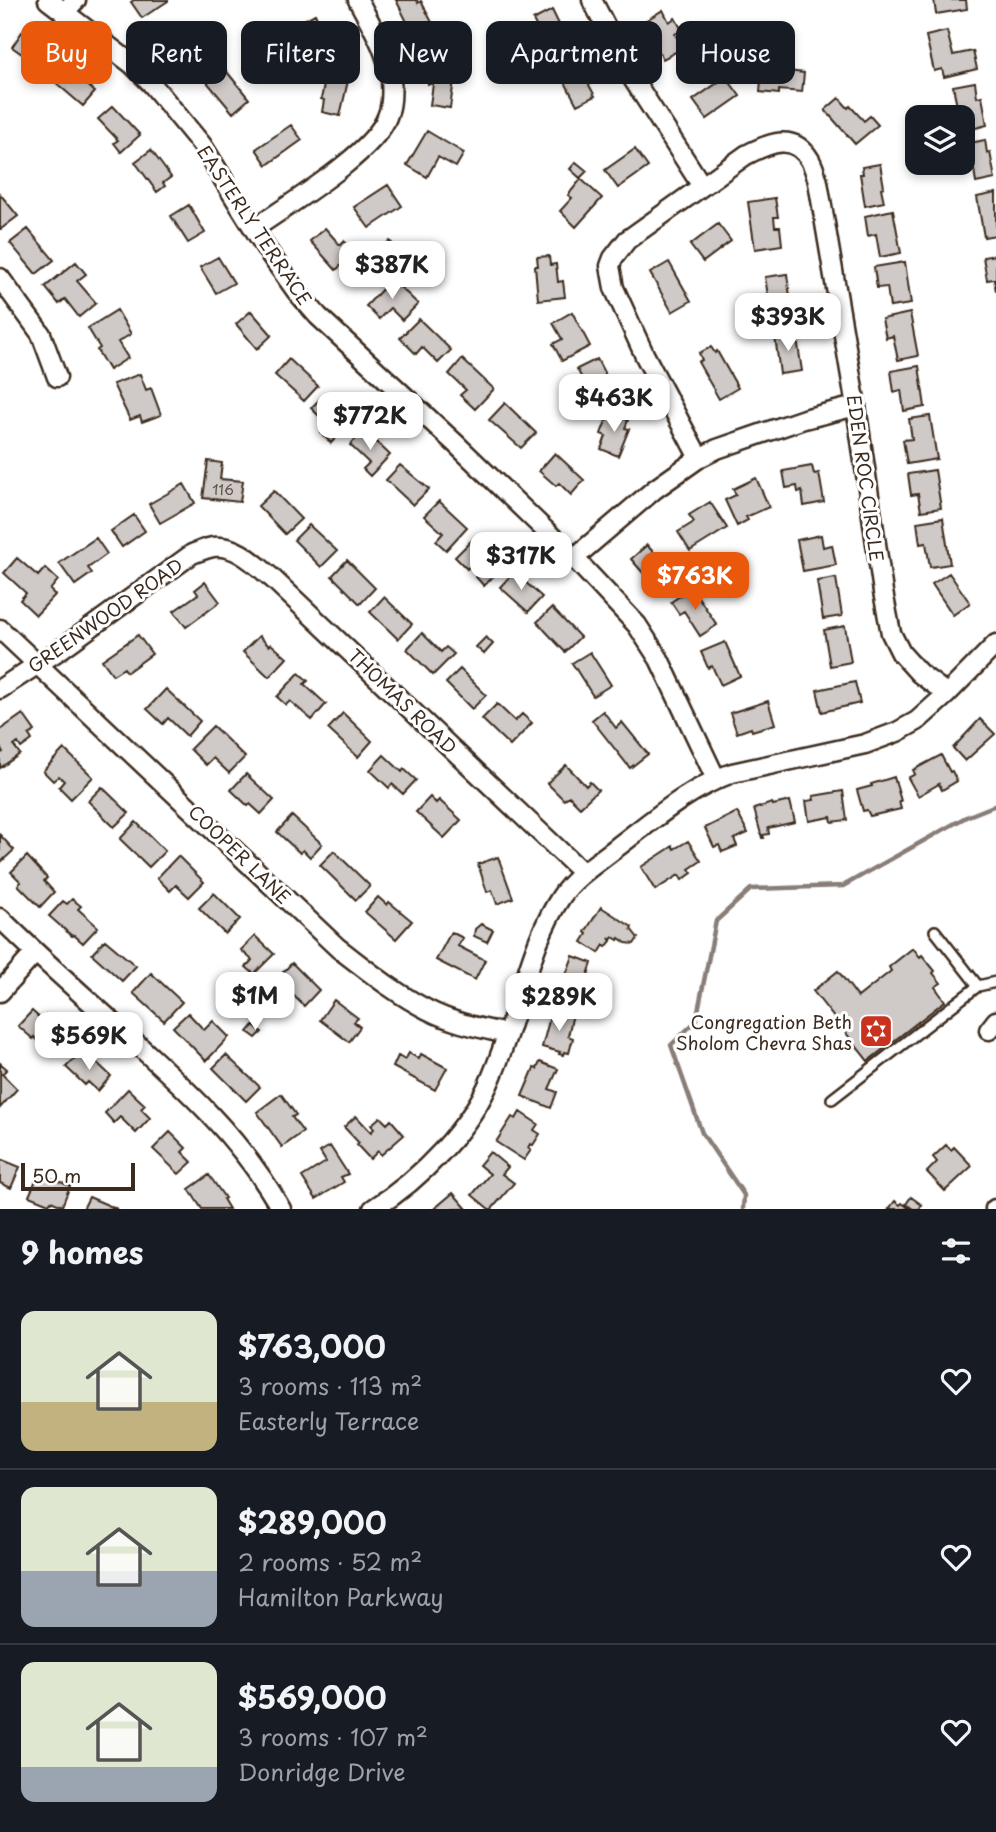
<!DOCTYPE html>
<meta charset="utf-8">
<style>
body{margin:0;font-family:"Playpen Sans",sans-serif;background:#242831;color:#f1f3f6;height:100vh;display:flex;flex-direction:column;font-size:26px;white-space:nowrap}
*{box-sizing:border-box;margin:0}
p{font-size:23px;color:#9ea1a6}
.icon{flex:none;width:38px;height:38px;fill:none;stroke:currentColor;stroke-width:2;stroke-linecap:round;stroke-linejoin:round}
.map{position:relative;height:1209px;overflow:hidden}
.side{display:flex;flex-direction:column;background:#171b24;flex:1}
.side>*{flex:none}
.guide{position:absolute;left:21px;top:21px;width:956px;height:63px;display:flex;gap:14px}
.controls{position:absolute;left:905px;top:105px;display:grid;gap:14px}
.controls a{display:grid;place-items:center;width:70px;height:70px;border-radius:14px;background:#171b24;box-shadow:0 4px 10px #0003;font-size:35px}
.scale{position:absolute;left:21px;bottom:18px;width:114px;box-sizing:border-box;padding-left:7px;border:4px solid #3b2a1e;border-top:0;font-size:19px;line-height:24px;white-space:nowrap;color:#3b2a1e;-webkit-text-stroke:5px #fff;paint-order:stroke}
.price{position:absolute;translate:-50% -60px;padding:0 16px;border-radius:14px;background:#fff;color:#222;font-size:23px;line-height:46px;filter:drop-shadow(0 2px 4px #0008)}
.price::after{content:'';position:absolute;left:50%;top:42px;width:21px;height:16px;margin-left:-10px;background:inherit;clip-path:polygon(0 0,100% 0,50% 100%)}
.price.selected{background:#ea580c;color:#fff}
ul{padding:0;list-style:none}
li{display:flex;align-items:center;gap:21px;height:175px;padding:0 21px}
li+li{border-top:2px solid #363941}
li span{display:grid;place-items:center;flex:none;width:196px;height:140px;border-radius:14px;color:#555}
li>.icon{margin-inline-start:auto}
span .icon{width:84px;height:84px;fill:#fffc;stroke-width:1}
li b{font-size:30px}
h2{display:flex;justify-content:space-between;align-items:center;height:84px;padding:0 21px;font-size:30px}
.chip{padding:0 24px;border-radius:14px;background:#171b24;box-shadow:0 4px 10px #0003;font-size:24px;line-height:63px}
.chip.selected{background:#ea580c;color:#fff}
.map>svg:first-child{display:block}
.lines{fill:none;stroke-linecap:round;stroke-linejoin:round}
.stream{stroke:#887e77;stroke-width:4.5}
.building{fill:#cfcac7;stroke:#3b2a1e;stroke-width:2}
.lane-casing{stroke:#3b2a1e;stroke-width:14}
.street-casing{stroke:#3b2a1e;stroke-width:23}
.lane{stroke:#fff;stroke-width:9}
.street{stroke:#fff;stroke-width:18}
.labels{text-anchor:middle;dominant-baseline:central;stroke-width:6;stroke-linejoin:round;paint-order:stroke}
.number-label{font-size:14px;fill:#605248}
.street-label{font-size:18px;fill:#3b2a1e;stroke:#fff}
.poi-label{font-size:18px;fill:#3b2a1e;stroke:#fff;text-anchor:end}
</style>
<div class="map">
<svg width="996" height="1209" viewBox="0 0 996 1209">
<rect width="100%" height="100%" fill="#fff"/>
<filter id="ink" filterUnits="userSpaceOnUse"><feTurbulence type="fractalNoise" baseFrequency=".0143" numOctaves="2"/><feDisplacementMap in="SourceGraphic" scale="14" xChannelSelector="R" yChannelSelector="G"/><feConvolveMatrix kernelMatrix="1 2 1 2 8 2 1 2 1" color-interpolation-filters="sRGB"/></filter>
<g filter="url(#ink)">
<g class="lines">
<path class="stream" d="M 743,1209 L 744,1195 L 702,1133 L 671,1045 L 696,1021 L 716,921 L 751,889 L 843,886 L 966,817 L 996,805"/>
</g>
<path class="building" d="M 134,0 L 168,0 L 168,1 L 142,18 L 131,2 Z
M 396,0 L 417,0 L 418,3 L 421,1 L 438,34 L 418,44 Z
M 934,0 L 966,0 L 967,9 L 936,14 Z
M 552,10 L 568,43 L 544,55 L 540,47 L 546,45 L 533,20 Z
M 663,10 L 669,22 L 675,18 L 682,30 L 675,34 L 683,48 L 663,59 L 643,22 Z
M 315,14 L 332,51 L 312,62 L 293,26 Z
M 187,24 L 197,35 L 200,32 L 214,47 L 190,70 L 166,45 Z
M 947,31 L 953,55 L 973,51 L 977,69 L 944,77 L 942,69 L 934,71 L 926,36 Z
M 22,32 L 49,51 L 39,66 L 12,47 Z
M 745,32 L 751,39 L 742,46 L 736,39 Z
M 430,62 L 456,66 L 450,108 L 430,105 L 433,84 L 428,84 Z
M 577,62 L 583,74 L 587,73 L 592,83 L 589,85 L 595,96 L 577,105 L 559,71 Z
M 70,65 L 84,77 L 82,80 L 95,92 L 83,106 L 55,82 Z
M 223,67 L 249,99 L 233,113 L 206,81 Z
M 762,68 L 804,73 L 802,92 L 779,90 L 779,94 L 760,92 Z
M 327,71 L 349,76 L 340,116 L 322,112 L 324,100 L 321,99 Z
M 726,77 L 740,96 L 707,119 L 693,100 Z
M 975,82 L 977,97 L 982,96 L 987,125 L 968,130 L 965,117 L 959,117 L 953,86 Z
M 839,98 L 848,108 L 850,106 L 864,121 L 870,116 L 878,125 L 855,144 L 825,110 Z
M 113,106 L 140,135 L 121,152 L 114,143 L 118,140 L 98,119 Z
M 291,125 L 302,140 L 267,165 L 256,149 Z
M 427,131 L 464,153 L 456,167 L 438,157 L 427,177 L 407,165 Z
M 985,140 L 987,153 L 990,152 L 995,179 L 976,183 L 974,169 L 969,170 L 965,144 Z
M 635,149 L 648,167 L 618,188 L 605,170 Z
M 151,150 L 171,177 L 163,183 L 165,186 L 157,192 L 135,162 Z
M 576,162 L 587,171 L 580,178 L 570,169 Z
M 880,164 L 884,187 L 881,188 L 884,202 L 865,206 L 860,174 L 863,174 L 862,167 Z
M 581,179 L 602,198 L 576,227 L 560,211 L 572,198 L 568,195 Z
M 388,185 L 402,206 L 369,228 L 354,207 Z
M 996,193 L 996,235 L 984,237 L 977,197 Z
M 0,194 L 18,216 L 1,229 L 0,229 Z
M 775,198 L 778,217 L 774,217 L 775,227 L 780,227 L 782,245 L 755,249 L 748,202 Z
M 189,205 L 205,233 L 188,243 L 171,216 Z
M 893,210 L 901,253 L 880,257 L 876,234 L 868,236 L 865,216 Z
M 718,224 L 731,241 L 703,262 L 690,245 Z
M 325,228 L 340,245 L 344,241 L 355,253 L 336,270 L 310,241 Z
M 28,229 L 54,260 L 36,274 L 10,243 Z
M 390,241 L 402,256 L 391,264 L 380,248 Z
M 996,255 L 996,291 L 994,279 L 987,280 L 983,257 Z
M 549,256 L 550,265 L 556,264 L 558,282 L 563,281 L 565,297 L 538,300 L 535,266 L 538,266 L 537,257 Z
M 218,257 L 234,283 L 216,293 L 200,267 Z
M 76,262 L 86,274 L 77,281 L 96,303 L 79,317 L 65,299 L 59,304 L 45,287 Z
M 669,262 L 691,301 L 672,312 L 650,273 Z
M 905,262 L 911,304 L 890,307 L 887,287 L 877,288 L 874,267 Z
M 787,274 L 792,312 L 771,315 L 765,277 Z
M 392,279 L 418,304 L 402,320 L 390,308 L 379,319 L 366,306 Z
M 117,310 L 131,334 L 118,342 L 128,358 L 109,370 L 97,350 L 100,348 L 88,328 Z
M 251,311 L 272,335 L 257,349 L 236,324 Z
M 572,312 L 590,346 L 562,361 L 553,344 L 562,339 L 553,323 Z
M 910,313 L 918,356 L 898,360 L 893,336 L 886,338 L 882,319 Z
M 419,319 L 451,350 L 438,363 L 422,347 L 416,354 L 400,338 Z
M 796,332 L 802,371 L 780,374 L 775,336 Z
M 711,347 L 715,353 L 717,351 L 738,388 L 719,399 L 698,362 L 702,360 L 699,353 Z
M 289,359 L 318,386 L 304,401 L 275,375 Z
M 462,359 L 494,389 L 475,409 L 460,395 L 466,390 L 449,374 Z
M 597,359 L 615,394 L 595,404 L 577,369 Z
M 919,366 L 925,407 L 904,411 L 901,390 L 894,392 L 891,371 Z
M 140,374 L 146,390 L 151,388 L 161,415 L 142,422 L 140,416 L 130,420 L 113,384 Z
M 326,393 L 353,420 L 331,443 L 321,433 L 329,426 L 311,408 Z
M 505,403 L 536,433 L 521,448 L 489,420 Z
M 609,413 L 628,420 L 625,428 L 629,429 L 618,456 L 601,449 L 606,436 L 601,434 Z
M 930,416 L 937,459 L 907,464 L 903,440 L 912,439 L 909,419 Z
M 364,430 L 390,455 L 370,476 L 363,469 L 369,463 L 350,445 Z
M 555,453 L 584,480 L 571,495 L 559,483 L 556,486 L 539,471 Z
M 208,461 L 222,463 L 220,479 L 243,481 L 240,502 L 203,498 Z
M 400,465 L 429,489 L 413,505 L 386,480 Z
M 812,466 L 814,474 L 819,473 L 824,502 L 804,506 L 802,491 L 798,492 L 797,486 L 786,488 L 783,471 Z
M 935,470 L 941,508 L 921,511 L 918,494 L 911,495 L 908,474 Z
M 756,478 L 769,507 L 746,517 L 748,520 L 737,526 L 725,500 L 736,495 L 733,489 Z
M 184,484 L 195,503 L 160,523 L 149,504 Z
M 274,491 L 301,519 L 285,534 L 258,506 Z
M 439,501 L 467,527 L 446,550 L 436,541 L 443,533 L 424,516 Z
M 710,502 L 727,528 L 690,551 L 678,532 L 694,522 L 689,515 Z
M 134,515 L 145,531 L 122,547 L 111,531 Z
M 943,518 L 950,564 L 930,567 L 926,543 L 920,544 L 917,522 Z
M 309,525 L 337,551 L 321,567 L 294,540 Z
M 821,535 L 823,547 L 832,545 L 836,565 L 803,571 L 797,540 Z
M 476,536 L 505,564 L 484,586 L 476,577 L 483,570 L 474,562 L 467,569 L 455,557 Z
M 96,538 L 107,554 L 88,568 L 92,573 L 75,585 L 59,563 Z
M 647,545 L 672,574 L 656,588 L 631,559 Z
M 17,558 L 38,576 L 45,568 L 58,580 L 50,590 L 55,595 L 36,615 L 20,600 L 26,593 L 4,573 Z
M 347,560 L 375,588 L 360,604 L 332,576 Z
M 514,572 L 542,597 L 528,612 L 500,587 Z
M 949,573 L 970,603 L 953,615 L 932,584 Z
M 836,578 L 842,616 L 823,619 L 817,581 Z
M 205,582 L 220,602 L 186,627 L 174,611 L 198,594 L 195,590 Z
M 692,588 L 717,625 L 700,636 L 684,611 L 679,614 L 671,602 Z
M 384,597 L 412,624 L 398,639 L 370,612 Z
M 552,608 L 580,637 L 565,652 L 537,622 Z
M 845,626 L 851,662 L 830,666 L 824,630 Z
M 422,633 L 441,652 L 446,647 L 454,654 L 433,675 L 407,649 Z
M 138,635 L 152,654 L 127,672 L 124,668 L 113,675 L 102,660 Z
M 259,636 L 269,646 L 271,644 L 287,658 L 269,677 L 243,652 Z
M 486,637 L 493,644 L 484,654 L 476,647 Z
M 725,642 L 740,676 L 721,685 L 712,666 L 708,668 L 701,652 Z
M 590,652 L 611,685 L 593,696 L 572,663 Z
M 460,669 L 486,695 L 472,709 L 446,683 Z
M 299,673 L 308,681 L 304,684 L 326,704 L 312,720 L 290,701 L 286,705 L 277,697 Z
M 855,682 L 860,703 L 822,712 L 817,690 Z
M 166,689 L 200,721 L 187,736 L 168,718 L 163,724 L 147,709 Z
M 768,701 L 775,724 L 752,731 L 751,728 L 737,733 L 730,713 Z
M 497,704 L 515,721 L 522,714 L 532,723 L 510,746 L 482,719 Z
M 603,711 L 616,728 L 622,722 L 648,754 L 630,768 L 592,720 Z
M 343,713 L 372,741 L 358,757 L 328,729 Z
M 23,714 L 35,731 L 29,735 L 32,740 L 21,748 L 18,743 L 14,746 L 20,754 L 0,768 L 0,754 L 3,752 L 0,747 L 0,730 Z
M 980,719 L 995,734 L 965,761 L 953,748 Z
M 213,726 L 245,757 L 229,773 L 213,758 L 206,765 L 190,749 Z
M 64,749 L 93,777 L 71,799 L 59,787 L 64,781 L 59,776 L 53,781 L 43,771 Z
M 384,755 L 402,772 L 404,769 L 416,780 L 403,794 L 392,784 L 389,788 L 370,770 Z
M 941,755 L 950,772 L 952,771 L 957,781 L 942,790 L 939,784 L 918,796 L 908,778 L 915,774 L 913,770 Z
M 566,765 L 586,786 L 590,782 L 598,790 L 580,807 L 569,796 L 564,800 L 547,783 Z
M 246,774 L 274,800 L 261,814 L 250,804 L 248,806 L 231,790 Z
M 894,777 L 901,801 L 899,801 L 901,809 L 870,816 L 867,810 L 863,811 L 857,790 L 872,786 L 871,784 Z
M 102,787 L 129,813 L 114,827 L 88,801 Z
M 843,791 L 847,820 L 832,822 L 831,817 L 809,821 L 806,801 L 814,800 L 813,796 Z
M 430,797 L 436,803 L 439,800 L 461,820 L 444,838 L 416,812 Z
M 790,801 L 795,822 L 768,828 L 769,834 L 763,835 L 764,838 L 762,838 L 754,809 L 772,803 L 773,805 Z
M 737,812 L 748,833 L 734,839 L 737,846 L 722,852 L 719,845 L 714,847 L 705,828 Z
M 292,816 L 322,844 L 310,857 L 303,850 L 300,853 L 277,832 Z
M 136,822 L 165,851 L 149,867 L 120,839 Z
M 0,835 L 14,850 L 0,863 Z
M 688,841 L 701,861 L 689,869 L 692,873 L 682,880 L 679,875 L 655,890 L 641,867 L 673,846 L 674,849 Z
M 334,851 L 370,886 L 356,900 L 320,865 Z
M 27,856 L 47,878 L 44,881 L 54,892 L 40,907 L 18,885 L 21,882 L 11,872 Z
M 178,856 L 204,882 L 189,897 L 176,885 L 170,891 L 157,878 Z
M 498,857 L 513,898 L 497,904 L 492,890 L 487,892 L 478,864 Z
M 214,893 L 240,919 L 225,934 L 199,908 Z
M 378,897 L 387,905 L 389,902 L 412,921 L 396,939 L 365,912 Z
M 72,899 L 81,906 L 78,909 L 98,927 L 83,943 L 74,935 L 72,936 L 49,916 L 63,901 L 67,904 Z
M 601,907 L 632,927 L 631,929 L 638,938 L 634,944 L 626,943 L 619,938 L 618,940 L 613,937 L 611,940 L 609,938 L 611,941 L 606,947 L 604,945 L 599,953 L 582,942 L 587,934 L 585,932 Z
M 481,924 L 493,930 L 487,942 L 474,936 L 475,929 Z
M 451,932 L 463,938 L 458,946 L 485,960 L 475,980 L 436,960 Z
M 255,936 L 274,954 L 254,974 L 246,967 L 252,960 L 241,950 Z
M 105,940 L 136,966 L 122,981 L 92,954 Z
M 913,948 L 920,957 L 922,955 L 935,971 L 933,973 L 941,983 L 935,987 L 945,1001 L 868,1061 L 813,991 L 838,971 L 858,997 L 891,971 L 889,967 Z
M 573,956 L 592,963 L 578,1004 L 558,996 Z
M 292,963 L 319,990 L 304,1006 L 286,988 L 277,997 L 268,988 Z
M 151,973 L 182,1002 L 164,1021 L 133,993 Z
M 334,1000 L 358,1018 L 354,1022 L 360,1027 L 349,1042 L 320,1020 Z
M 554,1009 L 573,1014 L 568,1036 L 573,1038 L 569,1053 L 564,1052 L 563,1055 L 559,1054 L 560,1052 L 542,1047 L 550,1017 L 553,1017 Z
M 32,1011 L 42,1020 L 46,1015 L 62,1029 L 45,1047 L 34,1037 L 33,1039 L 18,1026 Z
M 188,1013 L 204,1030 L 213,1021 L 229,1037 L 206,1061 L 173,1027 Z
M 254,1025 L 262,1032 L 256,1038 L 248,1032 Z
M 81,1052 L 92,1062 L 94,1060 L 111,1076 L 98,1091 L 88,1082 L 85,1085 L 66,1067 Z
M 409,1053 L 419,1059 L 421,1054 L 447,1068 L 435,1090 L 393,1067 L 398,1056 L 405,1060 Z
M 226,1055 L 260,1087 L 246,1101 L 213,1068 Z
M 540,1062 L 558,1069 L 549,1089 L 557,1092 L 551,1108 L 522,1096 L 534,1068 L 537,1069 Z
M 0,1063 L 7,1069 L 2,1074 L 17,1089 L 0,1108 Z
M 128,1089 L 145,1105 L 141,1109 L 150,1118 L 136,1133 L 120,1117 L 114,1123 L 105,1113 Z
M 281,1094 L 296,1115 L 292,1117 L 303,1132 L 282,1147 L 257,1112 Z
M 520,1112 L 538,1124 L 534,1130 L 540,1134 L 533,1145 L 530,1144 L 528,1148 L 531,1150 L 524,1160 L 496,1142 L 512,1117 L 516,1119 Z
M 356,1116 L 371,1132 L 374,1129 L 371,1125 L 380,1117 L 387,1124 L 391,1120 L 404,1135 L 381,1155 L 378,1151 L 370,1159 L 357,1145 L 359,1143 L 344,1127 Z
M 170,1132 L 186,1148 L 182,1152 L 192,1162 L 179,1174 L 153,1149 Z
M 946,1145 L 951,1150 L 954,1147 L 972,1166 L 945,1191 L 927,1172 L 937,1162 L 933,1157 Z
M 330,1146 L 348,1174 L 341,1177 L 344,1182 L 316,1199 L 302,1177 L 326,1162 L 320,1152 Z
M 490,1152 L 508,1167 L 502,1174 L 514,1183 L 492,1209 L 489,1209 L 472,1195 L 490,1174 L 479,1165 Z
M 0,1159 L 20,1167 L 11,1188 L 0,1183 Z
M 39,1173 L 70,1186 L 62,1206 L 51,1201 L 49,1204 L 29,1196 Z
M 209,1175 L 225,1198 L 223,1199 L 229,1209 L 202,1209 L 189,1189 Z
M 453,1193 L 467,1209 L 434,1209 Z
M 89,1197 L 117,1209 L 83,1209 Z
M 911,1197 L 922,1205 L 919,1209 L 913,1209 L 906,1204 Z
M 895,1201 L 900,1205 L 902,1203 L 910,1209 L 889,1209 Z"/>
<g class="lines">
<g class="lane-casing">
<path id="lane" d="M 935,931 L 978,986
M 832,1099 L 978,986 L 996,982"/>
</g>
<g class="street-casing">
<path id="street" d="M 48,0 L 132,64 L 151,83 L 202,145 L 267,250 L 297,292 L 318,316 L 456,444 L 574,558 L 637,625 L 659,659 L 716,779
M 592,0 L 633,79 L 702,186
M 63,13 L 76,0
M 255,228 C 288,205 374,153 387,117 C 392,106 392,92 391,80 C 388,51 371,25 358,0
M 0,278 L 41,334 L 57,377
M 699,458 L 645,356 L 614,288 L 610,266 L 613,258 L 627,240 L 746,155 C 769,143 794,132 810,160 C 814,167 816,175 818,182 L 856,406 L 883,592 L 891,633 L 901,653 L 919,673 L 947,694
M 574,558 L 655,489 L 699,458 L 717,449 L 804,419 L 856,406
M 0,629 L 338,948 C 367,970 396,994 428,1010 C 453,1023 481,1028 507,1034
M 0,689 L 61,649 L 192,554 C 198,552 206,548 213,547 C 238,545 255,564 272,578 L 583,873
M 0,918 C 38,956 78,991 118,1027 C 178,1081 241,1137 281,1209
M 0,992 L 35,953
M 989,1030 L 996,1021
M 373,1209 C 420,1180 471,1128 492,1076 C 502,1053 509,1029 517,1005 C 529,968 539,930 561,897 C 574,877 597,863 616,848 C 653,820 688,789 732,773 L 865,744 L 897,732 L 917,721 L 947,694 L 996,644
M 995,1209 L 996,1209"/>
</g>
<use href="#lane" class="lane"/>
<use href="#street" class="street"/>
</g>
</g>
<defs>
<g id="synagogue-square" transform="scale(1.75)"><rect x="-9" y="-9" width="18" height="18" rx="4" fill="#c8321e" stroke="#fff"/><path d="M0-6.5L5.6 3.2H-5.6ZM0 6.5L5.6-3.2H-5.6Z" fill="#fff"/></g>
</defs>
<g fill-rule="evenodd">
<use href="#synagogue-square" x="876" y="1031"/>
</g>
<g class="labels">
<g class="number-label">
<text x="223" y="489">116</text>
</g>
<g class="street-label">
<text transform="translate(255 225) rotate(56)">EASTERLY TERRACE</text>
<text transform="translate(866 478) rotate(82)">EDEN ROC CIRCLE</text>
<text transform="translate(105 615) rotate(-35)">GREENWOOD ROAD</text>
<text transform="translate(403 701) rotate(44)">THOMAS ROAD</text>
<text transform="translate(240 854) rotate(44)">COOPER LANE</text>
</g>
<g class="poi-label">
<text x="852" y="1021">Congregation Beth<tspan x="852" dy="21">Sholom Chevra Shas</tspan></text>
</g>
</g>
</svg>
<div class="controls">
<a><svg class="icon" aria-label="layers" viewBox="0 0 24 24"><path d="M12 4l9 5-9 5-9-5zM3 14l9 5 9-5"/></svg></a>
</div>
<div class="scale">50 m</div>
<b class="price" style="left:392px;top:301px">$387K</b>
<b class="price" style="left:788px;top:353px">$393K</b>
<b class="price" style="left:614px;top:434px">$463K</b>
<b class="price" style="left:370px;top:452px">$772K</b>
<b class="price" style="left:521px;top:592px">$317K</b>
<b class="price selected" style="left:695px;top:612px">$763K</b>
<b class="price" style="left:255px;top:1032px">$1M</b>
<b class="price" style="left:559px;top:1033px">$289K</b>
<b class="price" style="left:89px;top:1072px">$569K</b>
<div class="guide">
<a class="chip selected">Buy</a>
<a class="chip">Rent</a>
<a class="chip">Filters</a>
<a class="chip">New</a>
<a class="chip">Apartment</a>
<a class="chip">House</a>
</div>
</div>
<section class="side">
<h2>9 homes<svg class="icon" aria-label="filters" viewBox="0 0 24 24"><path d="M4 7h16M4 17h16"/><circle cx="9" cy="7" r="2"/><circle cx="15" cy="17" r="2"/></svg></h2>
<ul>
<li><span style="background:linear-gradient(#dfe7d0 65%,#c2b280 0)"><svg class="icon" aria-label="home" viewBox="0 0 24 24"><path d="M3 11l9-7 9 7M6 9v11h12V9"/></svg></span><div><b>$763,000</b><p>3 rooms · 113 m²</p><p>Easterly Terrace</p></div><svg class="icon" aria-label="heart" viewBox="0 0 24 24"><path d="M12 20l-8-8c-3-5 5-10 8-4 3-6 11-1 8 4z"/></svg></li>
<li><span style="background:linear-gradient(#dfe7d0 60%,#9aa5b1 0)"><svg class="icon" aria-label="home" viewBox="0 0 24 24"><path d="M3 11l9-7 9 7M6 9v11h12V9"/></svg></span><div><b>$289,000</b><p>2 rooms · 52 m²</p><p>Hamilton Parkway</p></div><svg class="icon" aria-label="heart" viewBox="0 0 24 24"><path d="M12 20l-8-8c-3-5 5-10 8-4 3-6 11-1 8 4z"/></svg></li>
<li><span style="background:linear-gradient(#dfe7d0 75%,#9aa5b1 0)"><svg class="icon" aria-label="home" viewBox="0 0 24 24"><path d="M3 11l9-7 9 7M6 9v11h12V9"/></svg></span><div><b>$569,000</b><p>3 rooms · 107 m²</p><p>Donridge Drive</p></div><svg class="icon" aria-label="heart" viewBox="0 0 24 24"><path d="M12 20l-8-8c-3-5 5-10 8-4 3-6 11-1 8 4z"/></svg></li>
</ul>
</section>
